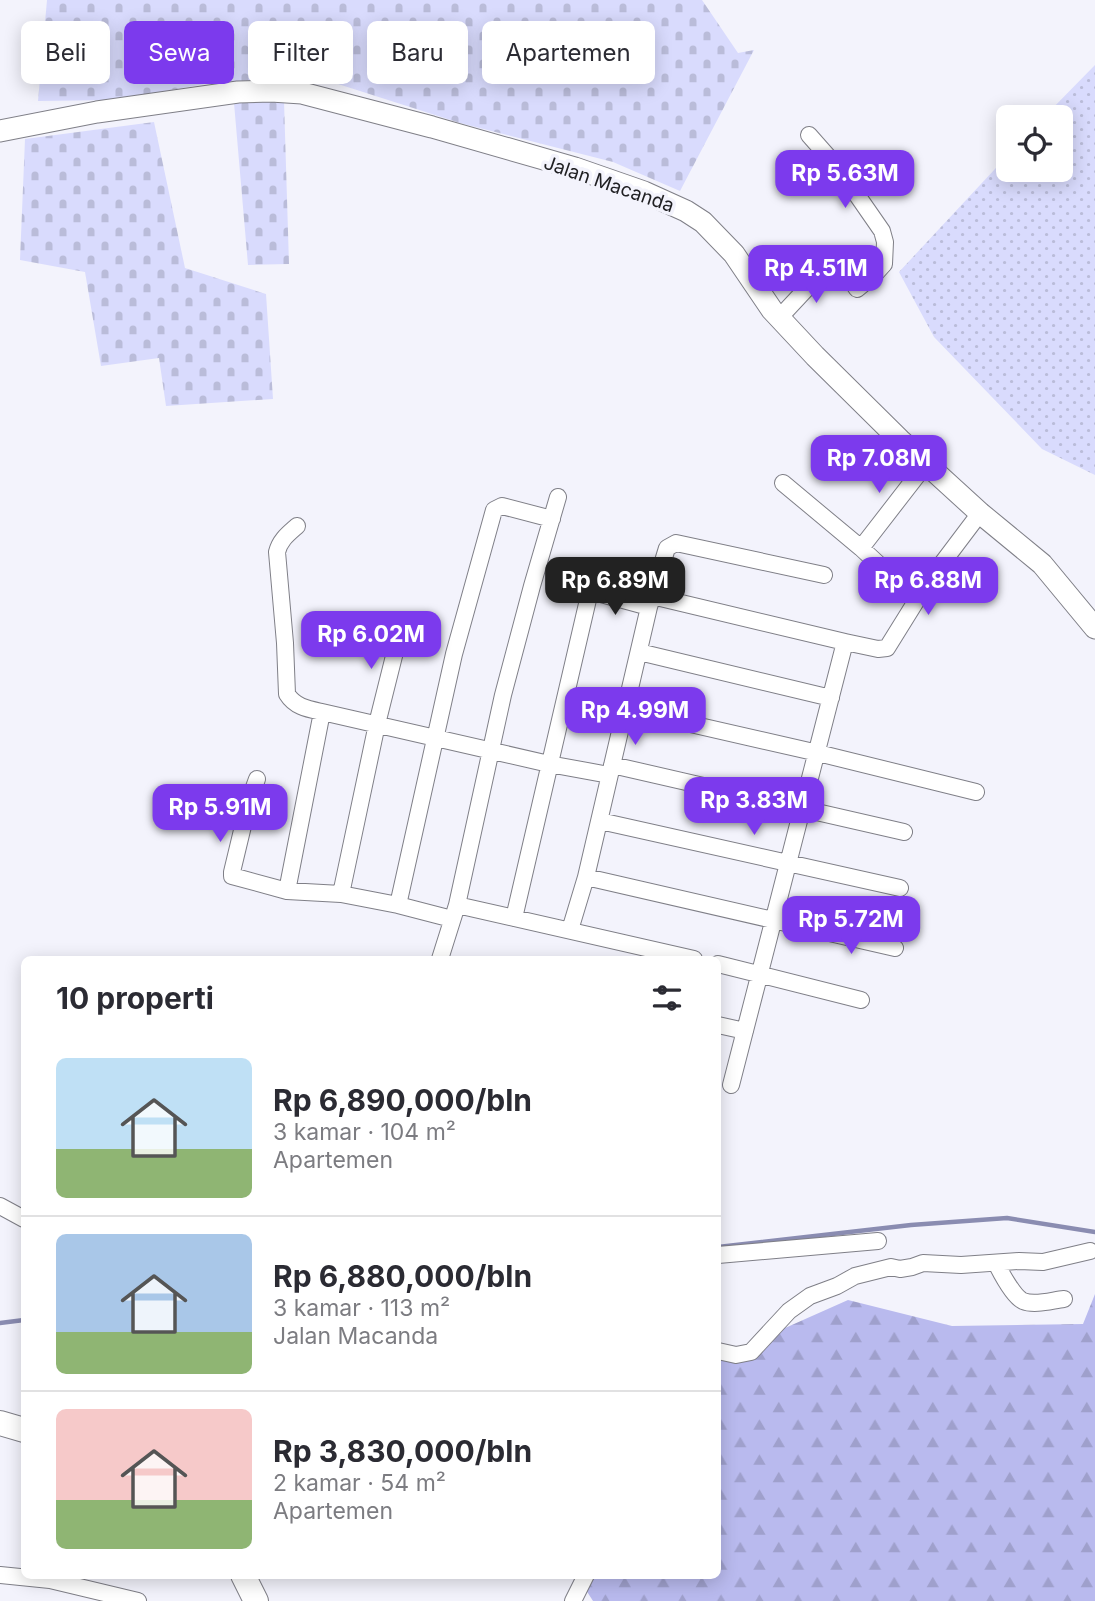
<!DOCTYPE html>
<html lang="id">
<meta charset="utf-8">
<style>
body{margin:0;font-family:Inter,sans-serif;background:#f2f2f3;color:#2b2b33;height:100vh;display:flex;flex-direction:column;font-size:26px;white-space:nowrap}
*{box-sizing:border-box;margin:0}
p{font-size:23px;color:#7c7c81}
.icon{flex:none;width:38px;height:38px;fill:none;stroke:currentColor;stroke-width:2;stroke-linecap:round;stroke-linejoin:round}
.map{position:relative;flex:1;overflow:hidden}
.drawer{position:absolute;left:21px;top:956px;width:700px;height:623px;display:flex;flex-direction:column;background:#fff;border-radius:10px;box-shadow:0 4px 18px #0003}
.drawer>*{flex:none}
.top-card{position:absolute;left:21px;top:21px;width:700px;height:63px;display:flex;gap:14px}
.buttons{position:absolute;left:996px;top:105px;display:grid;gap:14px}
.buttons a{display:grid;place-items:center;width:77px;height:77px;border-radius:10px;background:#fff;box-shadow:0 4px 18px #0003;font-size:35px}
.price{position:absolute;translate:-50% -60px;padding:0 16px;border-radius:14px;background:#7c3aed;color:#fff;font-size:23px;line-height:46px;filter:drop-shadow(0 2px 4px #0008)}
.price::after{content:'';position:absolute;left:50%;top:42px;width:21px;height:16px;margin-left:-10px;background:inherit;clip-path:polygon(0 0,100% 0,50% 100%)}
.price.current{background:#222;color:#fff}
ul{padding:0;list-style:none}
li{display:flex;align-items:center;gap:21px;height:175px;padding:0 35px}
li+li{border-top:2px solid #e1e1e2}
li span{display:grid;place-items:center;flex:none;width:196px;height:140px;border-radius:10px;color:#555}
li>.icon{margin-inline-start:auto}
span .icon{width:84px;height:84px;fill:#fffc;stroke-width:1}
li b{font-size:30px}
h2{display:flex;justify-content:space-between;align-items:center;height:84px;padding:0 35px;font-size:30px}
.pill{padding:0 24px;border-radius:10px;background:#fff;box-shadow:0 4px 18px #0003;font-size:24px;line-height:63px}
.pill.current{background:#7c3aed;color:#fff}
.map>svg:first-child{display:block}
.green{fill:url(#green-dots)}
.forest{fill:url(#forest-firs)}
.cemetery{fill:url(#cemetery-stones)}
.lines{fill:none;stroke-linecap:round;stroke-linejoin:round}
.stream{stroke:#8a8cb1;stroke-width:4.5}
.street-casing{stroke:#7f7f87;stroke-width:18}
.secondary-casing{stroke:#7f7f87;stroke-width:23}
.primary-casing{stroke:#7f7f87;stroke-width:26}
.street{stroke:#fff;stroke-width:16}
.secondary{stroke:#fff;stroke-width:21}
.primary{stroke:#fff;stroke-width:24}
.labels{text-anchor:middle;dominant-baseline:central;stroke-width:7;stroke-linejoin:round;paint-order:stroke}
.street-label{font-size:19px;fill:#202023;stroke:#f3f3fc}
</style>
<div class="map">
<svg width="1095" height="1601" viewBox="0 0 1095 1601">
<defs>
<pattern id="green-dots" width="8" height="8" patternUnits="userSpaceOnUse" patternTransform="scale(1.75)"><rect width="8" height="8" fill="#d9dbfd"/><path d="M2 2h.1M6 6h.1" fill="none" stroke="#babcd9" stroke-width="1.8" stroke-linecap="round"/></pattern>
<pattern id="forest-firs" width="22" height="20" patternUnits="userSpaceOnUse" patternTransform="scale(1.75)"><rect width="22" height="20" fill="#b9baee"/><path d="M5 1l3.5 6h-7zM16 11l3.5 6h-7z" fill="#9fa0cc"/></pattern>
<pattern id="cemetery-stones" width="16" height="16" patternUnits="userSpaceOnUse" patternTransform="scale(1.75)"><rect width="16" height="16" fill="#d9dbfd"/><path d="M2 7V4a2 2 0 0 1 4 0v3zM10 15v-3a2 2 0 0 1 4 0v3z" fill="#babcd9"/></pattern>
</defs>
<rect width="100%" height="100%" fill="#f3f3fc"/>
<path class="green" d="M 1095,65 L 1095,475 L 1042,449 L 934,337 L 899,272 L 1008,155 L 1008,170 L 1060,170 L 1060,117 L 1044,117 Z"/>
<path class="forest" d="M 1095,1294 L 1095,1601 L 593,1601 L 586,1590 L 592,1575 L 718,1575 L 718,1358 L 848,1300 L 952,1326 L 1083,1324 Z"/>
<path class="cemetery" d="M 47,0 L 702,0 L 738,53 L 754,50 L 680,191 L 613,162 L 460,123 L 313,76 L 210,83 L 115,100 L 38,101 Z
M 284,101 L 289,264 L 248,265 L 234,103 Z
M 154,122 L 185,268 L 266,294 L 273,399 L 166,406 L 159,358 L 101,366 L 85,272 L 20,260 L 25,139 Z"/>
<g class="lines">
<path class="stream" d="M 718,1247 L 911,1225 L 1007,1218 L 1095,1232
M 0,1323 L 24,1320"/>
<g class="street-casing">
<path id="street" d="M 779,318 L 822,272 L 844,270 L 857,289 L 874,275 L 884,264 L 885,242 L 882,231 L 839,169 L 809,135
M 783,483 L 861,548 L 912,595
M 297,526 C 288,534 280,540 277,552 L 285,643 L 287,694 C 295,707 308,709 322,712 L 549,764 L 609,775
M 861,548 L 926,464
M 652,596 L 845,642 L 878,649 L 887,648 L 928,582 L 980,513
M 639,652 L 831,698
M 625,709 L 818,753 L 976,792
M 612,765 L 904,832
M 257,779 L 249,801 L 232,872 L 232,876 L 287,891 L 341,894 L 398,905 L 452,919
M 600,821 L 900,888
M 586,877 L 895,948
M 287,891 L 322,712
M 341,894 L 377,724 L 401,628
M 398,905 L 454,654 L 494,510 L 502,506 L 552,519
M 457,905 L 503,695 L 532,586 L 558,497
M 514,918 L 590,591 L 649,607
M 570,930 L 586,877 L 649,607 L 667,548 L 676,543 L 824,575
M 440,959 L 457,905 L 694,959
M 718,964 L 861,1000
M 718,1025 L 745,1031
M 731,1085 L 845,642
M 0,1206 L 24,1219
M 718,1255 L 878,1241
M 996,1263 C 1001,1273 1014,1297 1023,1301 C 1035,1306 1053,1300 1064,1299
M 718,1351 L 736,1355 L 751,1352 L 789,1311 L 810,1296 L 837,1286 L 855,1276 L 891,1267 L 900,1269 L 912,1267 L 923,1263 L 961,1265 L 1019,1261 L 1043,1262 L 1090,1251
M 0,1575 L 50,1580 L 138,1601
M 573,1601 L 586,1575"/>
</g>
<g class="secondary-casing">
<path id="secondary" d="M 0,131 L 97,112 L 238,92 L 271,91 L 302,93 L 432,127 L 575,168 L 644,192 L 686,211 L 703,222 L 734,254 L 772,310 L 815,356 L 900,440 L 980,513 L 1042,564 L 1095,628"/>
</g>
<g class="primary-casing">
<path id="primary" d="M 0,1423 L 24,1430
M 243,1575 L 256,1601"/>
</g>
<use href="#street" class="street"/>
<use href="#secondary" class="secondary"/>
<use href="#primary" class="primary"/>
</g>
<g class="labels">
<g class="street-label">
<text transform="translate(609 184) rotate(19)">Jalan Macanda</text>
</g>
</g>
</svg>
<div class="buttons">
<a><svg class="icon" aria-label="locate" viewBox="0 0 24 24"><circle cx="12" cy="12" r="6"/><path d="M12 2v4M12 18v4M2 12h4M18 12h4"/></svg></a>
</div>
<b class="price" style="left:845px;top:210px">Rp 5.63M</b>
<b class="price" style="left:816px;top:305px">Rp 4.51M</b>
<b class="price" style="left:879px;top:495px">Rp 7.08M</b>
<b class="price current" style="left:615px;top:617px">Rp 6.89M</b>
<b class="price" style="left:928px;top:617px">Rp 6.88M</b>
<b class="price" style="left:371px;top:671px">Rp 6.02M</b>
<b class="price" style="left:635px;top:747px">Rp 4.99M</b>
<b class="price" style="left:754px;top:837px">Rp 3.83M</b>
<b class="price" style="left:220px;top:844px">Rp 5.91M</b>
<b class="price" style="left:851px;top:956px">Rp 5.72M</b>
<div class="top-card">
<a class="pill">Beli</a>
<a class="pill current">Sewa</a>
<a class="pill">Filter</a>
<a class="pill">Baru</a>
<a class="pill">Apartemen</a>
</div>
<section class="drawer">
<h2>10 properti<svg class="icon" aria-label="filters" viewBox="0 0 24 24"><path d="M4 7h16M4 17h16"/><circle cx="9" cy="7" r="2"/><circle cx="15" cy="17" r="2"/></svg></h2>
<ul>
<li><span style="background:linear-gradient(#bfe0f5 65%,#8fb573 0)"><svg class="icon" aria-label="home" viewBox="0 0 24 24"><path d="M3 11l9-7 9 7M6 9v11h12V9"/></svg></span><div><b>Rp 6,890,000/bln</b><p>3 kamar · 104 m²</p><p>Apartemen</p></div></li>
<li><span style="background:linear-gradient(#a9c7e8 70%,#8fb573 0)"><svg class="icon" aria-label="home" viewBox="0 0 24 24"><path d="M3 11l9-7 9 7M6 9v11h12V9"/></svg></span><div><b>Rp 6,880,000/bln</b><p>3 kamar · 113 m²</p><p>Jalan Macanda</p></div></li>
<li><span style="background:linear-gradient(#f6c9c9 65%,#8fb573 0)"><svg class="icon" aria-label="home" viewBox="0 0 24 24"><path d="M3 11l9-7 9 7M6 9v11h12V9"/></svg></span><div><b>Rp 3,830,000/bln</b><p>2 kamar · 54 m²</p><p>Apartemen</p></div></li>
</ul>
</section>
</div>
